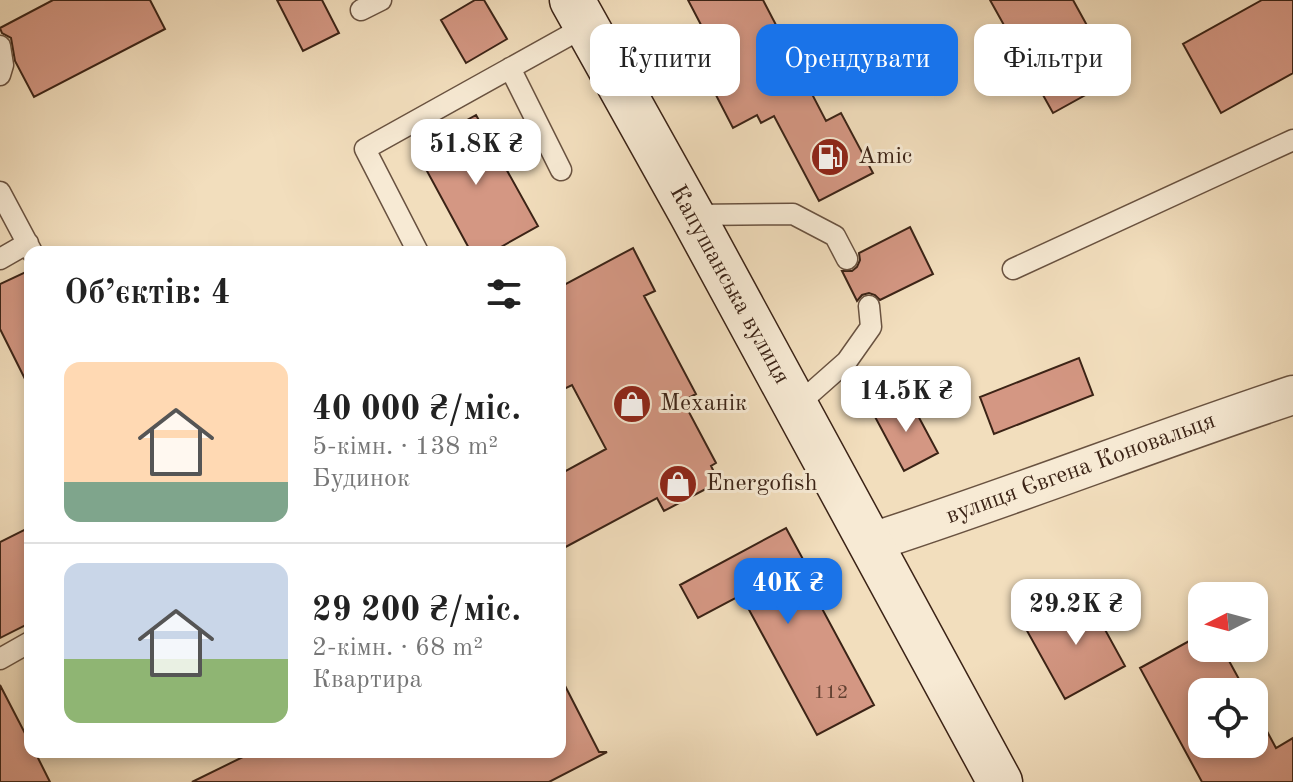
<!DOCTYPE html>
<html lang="uk">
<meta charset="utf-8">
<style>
body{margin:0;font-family:"Old Standard TT",serif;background:#f6f6f6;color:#222;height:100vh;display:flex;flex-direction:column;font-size:30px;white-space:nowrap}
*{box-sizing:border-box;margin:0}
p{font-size:26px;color:#767676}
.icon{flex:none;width:44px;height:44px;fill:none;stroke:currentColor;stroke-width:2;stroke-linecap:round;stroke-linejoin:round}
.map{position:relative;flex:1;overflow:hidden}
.sheet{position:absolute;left:24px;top:246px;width:542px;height:512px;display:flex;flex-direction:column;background:#fff;border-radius:16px;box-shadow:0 4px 12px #0003}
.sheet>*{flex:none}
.banner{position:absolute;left:590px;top:24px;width:582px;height:72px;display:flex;gap:16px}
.needle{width:52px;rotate:264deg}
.tools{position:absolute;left:1188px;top:582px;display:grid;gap:16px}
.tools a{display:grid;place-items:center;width:80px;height:80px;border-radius:16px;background:#fff;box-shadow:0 4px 12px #0003;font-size:40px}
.price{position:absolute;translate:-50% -68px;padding:0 18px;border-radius:16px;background:#fff;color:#222;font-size:26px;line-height:52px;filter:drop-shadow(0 2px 4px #0008)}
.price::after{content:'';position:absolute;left:50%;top:48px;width:24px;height:18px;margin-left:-12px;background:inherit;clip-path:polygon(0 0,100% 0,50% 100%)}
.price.selected{background:#1a73e8;color:#fff}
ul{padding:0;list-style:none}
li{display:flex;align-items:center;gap:24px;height:200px;padding:0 40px}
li+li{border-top:2px solid #e0e0e0}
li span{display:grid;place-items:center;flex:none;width:224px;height:160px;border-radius:16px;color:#555}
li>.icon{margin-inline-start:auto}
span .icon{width:96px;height:96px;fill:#fffc;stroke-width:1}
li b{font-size:34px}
h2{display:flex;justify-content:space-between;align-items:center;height:96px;padding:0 40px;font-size:34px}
.chip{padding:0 28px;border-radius:16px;background:#fff;box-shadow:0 4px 12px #0003;font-size:28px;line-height:72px}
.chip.selected{background:#1a73e8;color:#fff}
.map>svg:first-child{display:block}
.building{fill:#d49783;stroke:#3b2316;stroke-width:2}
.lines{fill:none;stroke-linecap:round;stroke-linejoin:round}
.lane-casing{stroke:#695240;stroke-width:23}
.street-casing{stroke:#695240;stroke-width:41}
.secondary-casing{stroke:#3b2316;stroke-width:47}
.lane{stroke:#f7ead4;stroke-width:20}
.street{stroke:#f7ead4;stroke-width:38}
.secondary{stroke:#f7ead4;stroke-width:44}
.labels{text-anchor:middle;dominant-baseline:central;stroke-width:6;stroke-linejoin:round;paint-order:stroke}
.number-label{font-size:20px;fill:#614031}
.poi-label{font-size:24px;fill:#3b2316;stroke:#f7ead4;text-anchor:start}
.street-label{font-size:24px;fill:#3b2316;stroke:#f7ead4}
</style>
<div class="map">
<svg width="1293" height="782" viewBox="0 0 1293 782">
<rect width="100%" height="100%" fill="#f2debd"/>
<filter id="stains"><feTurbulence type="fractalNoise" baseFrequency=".0025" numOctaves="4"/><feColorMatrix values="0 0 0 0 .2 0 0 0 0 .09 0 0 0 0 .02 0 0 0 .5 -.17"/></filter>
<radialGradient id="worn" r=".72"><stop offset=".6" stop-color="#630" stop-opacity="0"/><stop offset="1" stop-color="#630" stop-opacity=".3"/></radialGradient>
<path class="building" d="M 53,0 L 150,0 L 165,29 L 34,97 L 15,61 L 11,38 L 2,33 L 0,28 Z
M 277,0 L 322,0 L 339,33 L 303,51 Z
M 475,0 L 484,0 L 507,39 L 466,63 L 441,20 Z
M 688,0 L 763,0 L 826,121 L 841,113 L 873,173 L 819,201 L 774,116 L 761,123 L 757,115 L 733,128 L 704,72 L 721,63 Z
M 990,0 L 1073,0 L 1116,78 L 1053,113 Z
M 1262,0 L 1293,0 L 1293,73 L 1221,113 L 1183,44 Z
M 476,115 L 538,226 L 492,252 L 471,252 L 415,149 Z
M 910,227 L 933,274 L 880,300 L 875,295 L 869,293 L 862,295 L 857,301 L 842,271 L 852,271 L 857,267 L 860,260 L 859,253 Z
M 633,248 L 655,291 L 644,296 L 696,394 L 683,401 L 716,463 L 711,466 L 719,482 L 664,511 L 657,498 L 560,550 L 560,474 L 606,449 L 572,385 L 560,391 L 560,287 Z
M 30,270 L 30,389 L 0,329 L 0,284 Z
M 1079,358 L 1093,395 L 994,434 L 980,397 Z
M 908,397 L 938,453 L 904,471 L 874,415 Z
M 30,527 L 30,623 L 0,638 L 0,542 Z
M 786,528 L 804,561 L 798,564 L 874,705 L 817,735 L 741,595 L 698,618 L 680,585 Z
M 1086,595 L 1125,666 L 1065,699 L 1026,629 Z
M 1202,634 L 1202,648 L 1222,648 L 1246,692 L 1202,692 L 1202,744 L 1254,744 L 1254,707 L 1276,748 L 1293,738 L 1293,782 L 1202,782 L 1140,668 Z
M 560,676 L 599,752 L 607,752 L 549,782 L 192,782 L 253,752 L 560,752 Z
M 0,685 L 30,743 L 30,752 L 35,752 L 50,782 L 0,782 Z"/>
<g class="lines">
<g class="lane-casing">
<path id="lane" d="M 361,10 L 381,0
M 0,46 L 3,65 L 0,75
M 510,68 L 561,170
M 0,192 L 32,252
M 692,215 L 793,214 L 835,236 L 847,259
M 418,252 L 365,149 L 586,26
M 0,259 L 28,243
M 1013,269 L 1293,140
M 795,407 L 847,361 L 871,327 L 869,306
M 0,659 L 30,642"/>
</g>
<g class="street-casing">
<path id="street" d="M 869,543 C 1012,497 1151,442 1293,395"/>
</g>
<g class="secondary-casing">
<path id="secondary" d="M 572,0 L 692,215 L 1000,782"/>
</g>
<use href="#lane" class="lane"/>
<use href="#street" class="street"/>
<use href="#secondary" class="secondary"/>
</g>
<defs>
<g id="fuel-disc" transform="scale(2)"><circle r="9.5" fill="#8f2418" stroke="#f7ead4"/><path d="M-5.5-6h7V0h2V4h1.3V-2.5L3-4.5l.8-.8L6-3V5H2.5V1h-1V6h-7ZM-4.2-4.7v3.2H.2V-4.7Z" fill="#fff"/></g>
<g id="shop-disc" transform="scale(2)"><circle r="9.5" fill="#8f2418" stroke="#f7ead4"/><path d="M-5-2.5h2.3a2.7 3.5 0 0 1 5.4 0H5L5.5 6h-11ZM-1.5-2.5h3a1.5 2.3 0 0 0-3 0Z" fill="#fff"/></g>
</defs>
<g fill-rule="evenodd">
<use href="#fuel-disc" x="830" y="157"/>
<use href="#shop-disc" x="632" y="404"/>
<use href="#shop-disc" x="678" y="484"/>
</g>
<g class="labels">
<g class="number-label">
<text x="831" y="693">112</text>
</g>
<g class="poi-label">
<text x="858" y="157">Amic</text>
<text x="660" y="404">Механік</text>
<text x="706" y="484">Energofish</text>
</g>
<g class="street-label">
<text transform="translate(729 285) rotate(61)">Капушанська вулиця</text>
<text transform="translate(1081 469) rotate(-20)">вулиця Євгена Коновальця</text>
</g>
</g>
<rect width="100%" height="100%" filter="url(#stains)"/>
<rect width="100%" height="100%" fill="url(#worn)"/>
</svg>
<div class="tools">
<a><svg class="needle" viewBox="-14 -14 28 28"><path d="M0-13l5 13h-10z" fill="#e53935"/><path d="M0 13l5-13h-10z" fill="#767676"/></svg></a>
<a><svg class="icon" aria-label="locate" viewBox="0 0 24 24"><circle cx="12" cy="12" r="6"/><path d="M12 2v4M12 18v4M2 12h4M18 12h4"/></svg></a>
</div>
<b class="price" style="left:476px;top:187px">51.8K ₴</b>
<b class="price" style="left:906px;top:434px">14.5K ₴</b>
<b class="price selected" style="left:788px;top:626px">40K ₴</b>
<b class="price" style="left:1076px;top:647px">29.2K ₴</b>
<div class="banner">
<a class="chip">Купити</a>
<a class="chip selected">Орендувати</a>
<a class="chip">Фільтри</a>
</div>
<section class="sheet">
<h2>Об’єктів: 4<svg class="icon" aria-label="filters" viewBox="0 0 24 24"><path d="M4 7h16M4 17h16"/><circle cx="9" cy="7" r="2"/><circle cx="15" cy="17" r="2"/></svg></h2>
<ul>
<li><span style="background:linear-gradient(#ffd9b3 75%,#7fa58c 0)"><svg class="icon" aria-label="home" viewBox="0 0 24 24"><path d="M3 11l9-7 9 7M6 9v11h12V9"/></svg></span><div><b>40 000 ₴/міс.</b><p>5-кімн. · 138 m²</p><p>Будинок</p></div></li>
<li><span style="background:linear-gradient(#c9d6e8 60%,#8fb573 0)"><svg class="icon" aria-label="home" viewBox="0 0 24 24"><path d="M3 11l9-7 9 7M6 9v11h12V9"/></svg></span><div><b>29 200 ₴/міс.</b><p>2-кімн. · 68 m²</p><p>Квартира</p></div></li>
</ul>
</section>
</div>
